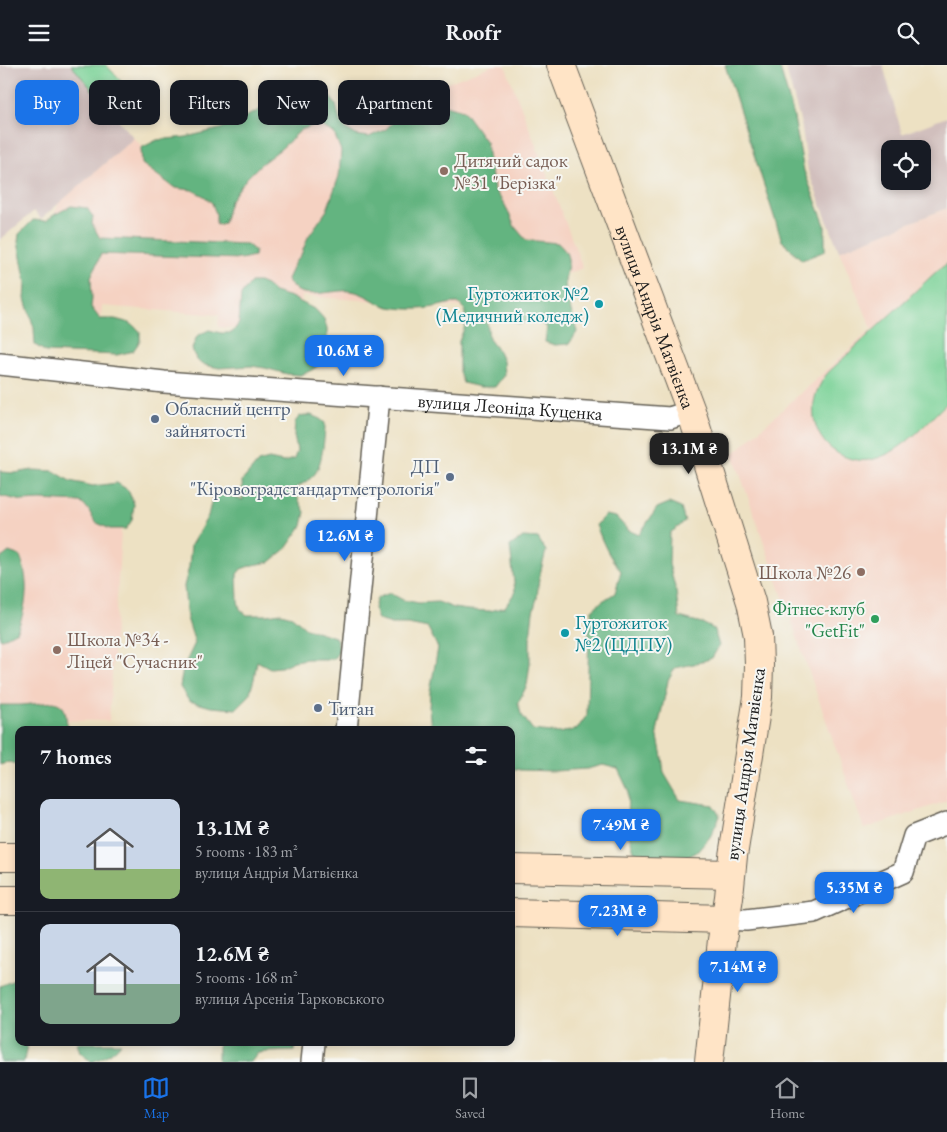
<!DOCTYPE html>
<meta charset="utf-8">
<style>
body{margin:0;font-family:"EB Garamond",serif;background:#20242c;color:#f1f3f6;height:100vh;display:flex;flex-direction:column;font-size:19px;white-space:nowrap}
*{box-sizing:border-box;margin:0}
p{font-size:16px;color:#9ea1a6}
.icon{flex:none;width:28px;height:28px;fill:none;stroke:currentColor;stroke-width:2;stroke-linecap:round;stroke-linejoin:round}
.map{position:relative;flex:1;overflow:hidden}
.sheet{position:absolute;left:15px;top:661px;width:500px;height:320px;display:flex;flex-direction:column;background:#171b24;border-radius:10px;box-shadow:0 2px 8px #0003}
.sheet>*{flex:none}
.hud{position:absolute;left:15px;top:15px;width:500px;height:45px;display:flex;gap:10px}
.buttons{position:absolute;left:881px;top:75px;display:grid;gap:10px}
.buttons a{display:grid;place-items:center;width:50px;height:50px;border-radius:10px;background:#171b24;box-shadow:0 2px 8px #0003;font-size:25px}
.price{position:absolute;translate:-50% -42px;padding:0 11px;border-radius:10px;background:#1a73e8;color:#fff;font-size:16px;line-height:32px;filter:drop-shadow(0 1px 2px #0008)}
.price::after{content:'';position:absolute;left:50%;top:30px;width:15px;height:11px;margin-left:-8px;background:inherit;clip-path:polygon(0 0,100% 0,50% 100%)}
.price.current{background:#222;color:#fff}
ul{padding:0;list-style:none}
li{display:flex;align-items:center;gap:15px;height:125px;padding:0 25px}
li+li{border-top:1px solid #363941}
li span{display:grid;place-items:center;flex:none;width:140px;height:100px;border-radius:10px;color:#555}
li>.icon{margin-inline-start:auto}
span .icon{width:60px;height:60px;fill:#fffc;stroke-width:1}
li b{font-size:21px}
h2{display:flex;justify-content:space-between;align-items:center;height:60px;padding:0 25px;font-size:21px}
.chip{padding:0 18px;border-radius:10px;background:#171b24;box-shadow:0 2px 8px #0003;font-size:18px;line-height:45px}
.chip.current{background:#1a73e8;color:#fff}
header{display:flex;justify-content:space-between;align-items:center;height:65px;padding:0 25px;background:#171b24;font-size:22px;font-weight:700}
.menu{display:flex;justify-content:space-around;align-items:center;height:70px;border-top:1px solid #363941;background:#171b24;font-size:14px;color:#9ea1a6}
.menu a{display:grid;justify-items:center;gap:2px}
.menu .current{color:#1a73e8}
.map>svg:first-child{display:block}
.built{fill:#f5d2c2}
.industrial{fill:#d1bfbd;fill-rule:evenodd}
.green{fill:#7ad297;stroke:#4b775a}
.forest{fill:#63b480;stroke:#40684e}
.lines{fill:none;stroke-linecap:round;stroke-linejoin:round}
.street-casing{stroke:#656156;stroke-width:24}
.secondary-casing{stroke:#656156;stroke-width:30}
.street{stroke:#fff;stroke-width:21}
.secondary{stroke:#ffe4c6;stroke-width:28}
.education-dot{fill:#8d6e63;stroke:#f6f6f2;stroke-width:2}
.culture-dot{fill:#0f9aa8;stroke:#f6f6f2;stroke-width:2}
.service-dot{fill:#5c6f8a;stroke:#f6f6f2;stroke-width:2}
.leisure-dot{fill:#2e9e5b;stroke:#f6f6f2;stroke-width:2}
.labels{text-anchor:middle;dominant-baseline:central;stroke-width:4;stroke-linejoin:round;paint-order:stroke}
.education-label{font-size:19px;fill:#785e54;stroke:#f6f6f2;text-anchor:start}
.culture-label{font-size:19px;fill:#0d838f;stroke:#f6f6f2;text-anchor:end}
.street-label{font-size:19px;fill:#1c1c1c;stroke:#f6f6f2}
.service-label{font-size:19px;fill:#4e5e75;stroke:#f6f6f2;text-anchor:start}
.leisure-label{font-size:19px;fill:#27864d;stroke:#f6f6f2;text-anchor:end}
</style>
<header><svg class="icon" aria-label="menu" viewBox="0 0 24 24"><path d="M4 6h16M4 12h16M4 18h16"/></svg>Roofr<svg class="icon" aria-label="search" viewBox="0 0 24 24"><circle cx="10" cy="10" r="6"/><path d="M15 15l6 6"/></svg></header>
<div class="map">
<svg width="947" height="997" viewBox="0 0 947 997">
<rect width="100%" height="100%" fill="#f6f6f2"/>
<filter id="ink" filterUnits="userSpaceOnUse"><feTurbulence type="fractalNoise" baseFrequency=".02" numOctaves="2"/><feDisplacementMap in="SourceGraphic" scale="10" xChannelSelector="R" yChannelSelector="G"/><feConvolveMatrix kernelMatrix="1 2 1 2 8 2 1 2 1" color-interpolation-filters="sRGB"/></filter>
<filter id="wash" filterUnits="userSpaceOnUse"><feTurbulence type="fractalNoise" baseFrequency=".0096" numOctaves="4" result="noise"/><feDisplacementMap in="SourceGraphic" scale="20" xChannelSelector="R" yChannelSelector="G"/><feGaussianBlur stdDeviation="1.12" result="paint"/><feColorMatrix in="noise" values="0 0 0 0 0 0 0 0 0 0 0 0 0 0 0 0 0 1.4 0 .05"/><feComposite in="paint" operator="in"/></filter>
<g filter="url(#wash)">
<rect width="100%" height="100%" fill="#ede1c3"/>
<path class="built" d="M 493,0 L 505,0 L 583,203 L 476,243 L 302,231 L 298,284 L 242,264 L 218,262 L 219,250 L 102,241 L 101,254 L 37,249 L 45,171 L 59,138 L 134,73 L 170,111 L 298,39 L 338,61 Z
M 947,143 L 947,736 L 864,764 L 733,389 L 872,264 L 839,186 Z
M 0,432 L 123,436 L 109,656 L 0,655 Z"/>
<path class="industrial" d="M 0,0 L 71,0 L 134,73 L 41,154 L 34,146 L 0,175 Z
M 785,0 L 883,0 L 902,69 L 947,52 L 947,143 L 839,186 L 808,106 L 802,63 ZM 890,84 L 922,84 L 922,116 L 890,116 Z"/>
<path class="green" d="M 71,0 L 106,0 L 123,18 L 103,37 Z
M 947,199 L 947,338 C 926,358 904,386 874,394 C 863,397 851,395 841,390 C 814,377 806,343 821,318 C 824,312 828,307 833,303 L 939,204 Z"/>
<path class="forest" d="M 725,0 L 779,0 L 793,48 L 804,106 L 825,160 L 825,186 L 802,195 L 782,176 Z
M 311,21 L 324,24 L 336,40 L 340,57 L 348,65 L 356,70 L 369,72 L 386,64 L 400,50 L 428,40 L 443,39 L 463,45 L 486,77 L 494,124 L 505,140 L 515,162 L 526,175 L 558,178 C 563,183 567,187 568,194 C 569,202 565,210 565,217 C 565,233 574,251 577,267 L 569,279 L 555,280 L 545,277 L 547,262 L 534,254 L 520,259 L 500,251 L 487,255 L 489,274 L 499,287 L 503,296 L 504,310 L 495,322 L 480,322 L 463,318 L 459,307 L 459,276 L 465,261 L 465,245 L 458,238 C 445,238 439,242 428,243 C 416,245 401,244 389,242 C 376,239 364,227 350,226 C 335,224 305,235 294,223 C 291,220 289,217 287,214 L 295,197 L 301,190 L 308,172 L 327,145 L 339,111 L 341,86 L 334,68 L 317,59 L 301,65 L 282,83 L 261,99 L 246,114 L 230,136 L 224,158 L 216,160 L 216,149 L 212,138 L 204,131 L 192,125 L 175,123 L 142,99 L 141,83 L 157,75 L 186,72 L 220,64 L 262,44 L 291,27 Z
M 71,141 L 87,143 L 93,152 L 92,159 L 100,173 L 247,179 L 255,186 L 254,191 L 241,194 L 101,189 L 91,212 L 92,234 L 91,242 L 100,254 L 115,254 L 130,258 L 140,266 L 140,276 L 133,286 L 117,290 L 46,287 L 35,280 L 34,263 L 25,234 L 26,218 L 18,177 L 19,169 L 33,155 L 46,156 L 54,150 Z
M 251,217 L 259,217 L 266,220 L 274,227 L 291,232 L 316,245 L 324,254 L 327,263 L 327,276 L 322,298 L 312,305 L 300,310 L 287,309 L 265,303 L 251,301 L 219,303 L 201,299 L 196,294 L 192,284 L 197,271 L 209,265 L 221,268 L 232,268 L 239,258 L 241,230 Z
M 311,350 L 320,354 L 325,358 C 325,371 322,403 313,411 C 308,416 302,419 296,423 L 298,434 L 305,447 L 302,461 L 285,485 L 270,497 L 253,500 L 241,504 L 237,509 L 238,536 L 240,544 L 247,550 L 267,550 L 281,548 L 292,551 L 306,563 L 335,572 C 340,582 341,585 333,594 L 307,594 L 294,596 L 281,602 L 270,603 L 257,596 L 254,614 L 249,631 L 236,644 L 211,642 L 189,636 L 180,622 L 183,603 L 195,578 L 187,553 L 184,521 L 189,502 L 191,480 L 208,451 L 213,430 L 225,430 L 243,435 L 242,416 L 258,397 L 269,394 L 283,397 L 294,394 L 297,386 L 294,370 L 295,357 L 300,351 Z
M 0,405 L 1,407 L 15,408 L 33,405 L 54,406 L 70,416 L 93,421 L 117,418 L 128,425 L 134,439 L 132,455 L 126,464 L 110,464 L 95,457 L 88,444 L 80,437 L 41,435 L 23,436 L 0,431 Z
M 669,438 L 681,443 L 685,457 L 670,468 L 669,499 L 676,526 L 679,552 L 702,558 L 714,564 L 719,581 L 712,593 L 698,598 L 675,603 L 668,616 L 657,667 L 662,692 L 664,708 L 680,735 L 713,740 L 720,751 L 710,772 L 697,787 L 682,795 L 649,797 L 634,786 L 627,763 L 628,725 L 618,704 L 603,700 L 587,704 L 554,706 L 520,705 L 511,703 L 511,665 L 431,665 L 429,643 L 430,627 L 438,583 L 428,563 L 408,559 L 392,559 L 378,555 L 374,543 L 377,533 L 390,528 L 403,535 L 419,538 L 438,537 L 454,543 L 468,545 L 490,546 L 505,542 L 515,527 L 510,481 L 523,472 L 538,473 L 546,486 L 539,513 L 537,533 L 533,547 L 530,573 L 530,598 L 527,620 L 518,638 L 521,649 L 533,665 L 559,668 L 577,664 L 587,650 L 589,563 L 592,545 L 601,537 L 615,528 L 621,506 C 608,491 603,478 596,460 L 605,450 L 616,452 L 628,465 L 639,470 L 657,443 Z
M 9,487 L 20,491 C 30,516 27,541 17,566 L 2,574 L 0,573 L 0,494 Z
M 54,637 C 57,638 60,639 62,641 C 68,647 64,657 70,665 L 19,665 L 19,700 L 9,697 L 0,700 L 0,640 L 21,640 Z
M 19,913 L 19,978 L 28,978 L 25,990 L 24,997 L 0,997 L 0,921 Z
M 77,978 L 121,978 C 114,988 104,992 92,997 L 80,988 Z
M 219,978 L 297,978 L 294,986 L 266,987 L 258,988 L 251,997 L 218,997 L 218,982 Z"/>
</g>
<g filter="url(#ink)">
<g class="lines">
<g class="street-casing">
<g id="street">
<path id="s1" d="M 0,299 L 164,317 L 670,353 L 691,346"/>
<path d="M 346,665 L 379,332"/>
<path d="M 725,854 L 746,855 L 814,847 L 903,807 L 914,771 L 947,758"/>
<path d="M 312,997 L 314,978"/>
</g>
</g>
<g class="secondary-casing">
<g id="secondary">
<path id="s2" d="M 561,0 L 691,346 L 751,537 L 758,571 L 759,600 L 758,632 L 733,791 L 729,832 L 722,875 L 709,997"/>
<path d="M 0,792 L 19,792"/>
<path d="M 511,804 L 731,809"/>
<path d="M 0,835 L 19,835"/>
<path d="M 511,848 L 725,854"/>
</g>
</g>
<use href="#street" class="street"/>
<use href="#secondary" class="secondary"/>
</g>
</g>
<g class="education-dot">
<circle cx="444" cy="106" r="5"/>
<circle cx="861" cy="507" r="5"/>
<circle cx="57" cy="585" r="5"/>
</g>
<g class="culture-dot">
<circle cx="599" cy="239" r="5"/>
<circle cx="565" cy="568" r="5"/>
</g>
<g class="service-dot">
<circle cx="155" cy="354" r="5"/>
<circle cx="450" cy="412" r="5"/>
<circle cx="318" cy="643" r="5"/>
</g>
<circle class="leisure-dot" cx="875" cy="554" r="5"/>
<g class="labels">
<g class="education-label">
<text x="454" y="95">Дитячий садок<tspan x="454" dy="22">№31 "Берізка"</tspan></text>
<text x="851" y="507" text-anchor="end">Школа №26</text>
<text x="67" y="574">Школа №34 -<tspan x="67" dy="22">Ліцей "Сучасник"</tspan></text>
</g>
<g class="culture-label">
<text x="589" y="228">Гуртожиток №2<tspan x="589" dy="22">(Медичний коледж)</tspan></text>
<text x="575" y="557" text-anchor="start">Гуртожиток<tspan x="575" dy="22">№2 (ЦДПУ)</tspan></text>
</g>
<g class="street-label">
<text stroke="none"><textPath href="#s2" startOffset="269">вулиця Андрія Матвієнка</textPath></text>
<text stroke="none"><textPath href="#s1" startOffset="512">вулиця Леоніда Куценка</textPath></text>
<text transform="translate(745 699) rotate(-82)">вулиця Андрія Матвієнка</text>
</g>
<g class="service-label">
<text x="165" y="343">Обласний центр<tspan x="165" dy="22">зайнятості</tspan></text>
<text x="440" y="401" text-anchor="end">ДП<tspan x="440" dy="22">"Кіровоградстандартметрологія"</tspan></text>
<text x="328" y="643">Титан</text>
</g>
<g class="leisure-label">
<text x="865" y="543">Фітнес-клуб<tspan x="865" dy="22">"GetFit"</tspan></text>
</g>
</g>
</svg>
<div class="buttons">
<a><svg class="icon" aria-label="locate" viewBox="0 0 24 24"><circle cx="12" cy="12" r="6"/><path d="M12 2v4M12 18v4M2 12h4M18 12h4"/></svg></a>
</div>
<b class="price" style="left:344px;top:312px">10.6M ₴</b>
<b class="price current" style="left:689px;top:410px">13.1M ₴</b>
<b class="price" style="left:345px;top:497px">12.6M ₴</b>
<b class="price" style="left:621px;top:786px">7.49M ₴</b>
<b class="price" style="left:854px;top:849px">5.35M ₴</b>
<b class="price" style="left:618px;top:872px">7.23M ₴</b>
<b class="price" style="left:738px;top:928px">7.14M ₴</b>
<div class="hud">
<a class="chip current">Buy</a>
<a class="chip">Rent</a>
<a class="chip">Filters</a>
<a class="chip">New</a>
<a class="chip">Apartment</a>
</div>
<section class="sheet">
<h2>7 homes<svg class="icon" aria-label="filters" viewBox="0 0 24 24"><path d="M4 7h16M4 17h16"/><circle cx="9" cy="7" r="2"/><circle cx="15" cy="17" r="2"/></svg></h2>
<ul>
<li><span style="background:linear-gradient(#c9d6e8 70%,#8fb573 0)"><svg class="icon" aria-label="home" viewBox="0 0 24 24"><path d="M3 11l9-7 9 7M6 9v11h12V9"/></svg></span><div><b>13.1M ₴</b><p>5 rooms · 183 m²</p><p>вулиця Андрія Матвієнка</p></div></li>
<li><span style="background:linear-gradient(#c9d6e8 60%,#7fa58c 0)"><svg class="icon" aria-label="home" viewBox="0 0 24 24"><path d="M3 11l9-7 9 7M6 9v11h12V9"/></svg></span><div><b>12.6M ₴</b><p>5 rooms · 168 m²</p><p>вулиця Арсенія Тарковського</p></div></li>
</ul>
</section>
</div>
<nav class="menu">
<a class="current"><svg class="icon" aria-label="map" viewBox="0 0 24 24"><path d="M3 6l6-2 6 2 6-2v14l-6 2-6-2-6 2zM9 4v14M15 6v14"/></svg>Map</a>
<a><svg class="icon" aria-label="saved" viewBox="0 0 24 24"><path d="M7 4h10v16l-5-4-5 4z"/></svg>Saved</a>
<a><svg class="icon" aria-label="home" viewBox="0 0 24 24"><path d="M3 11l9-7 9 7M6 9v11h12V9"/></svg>Home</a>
</nav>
